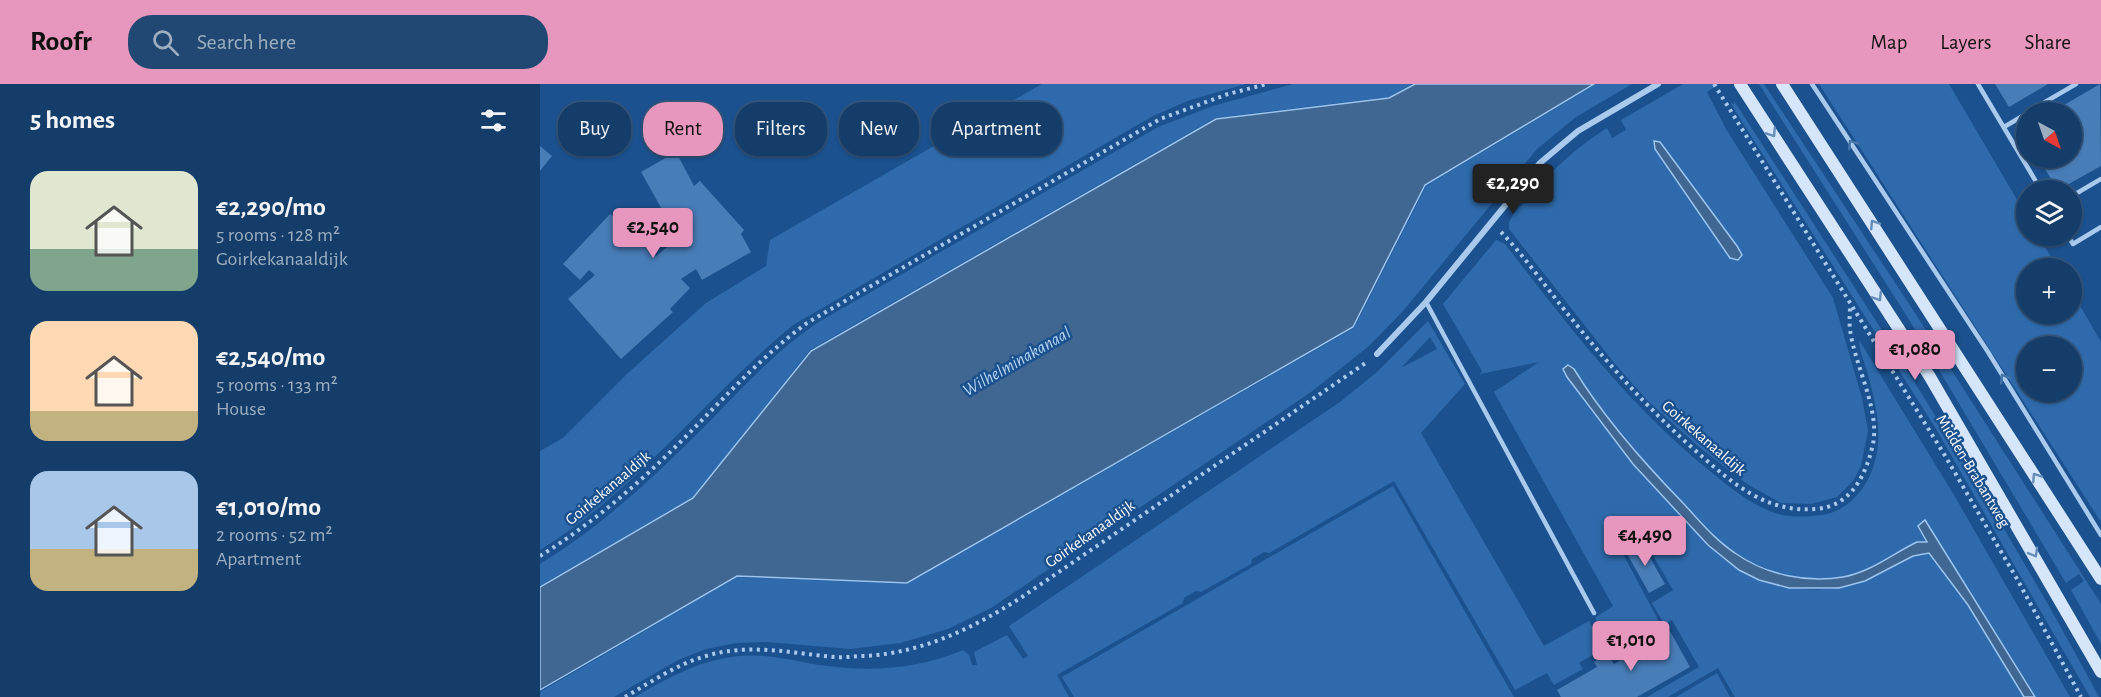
<!DOCTYPE html>
<meta charset="utf-8">
<style>
body{margin:0;font-family:"Alegreya Sans",sans-serif;background:#214872;color:#f1f3f6;height:100vh;display:flex;flex-direction:column;font-size:22px;white-space:nowrap}
*{box-sizing:border-box;margin:0}
p{font-size:20px;color:#9daec1}
.icon{flex:none;width:33px;height:33px;fill:none;stroke:currentColor;stroke-width:2;stroke-linecap:round;stroke-linejoin:round}
.map{position:relative;flex:1;overflow:hidden}
.drawer{display:flex;flex-direction:column;background:#143d6a;width:540px}
.drawer>*{flex:none}
.hud{position:absolute;left:18px;top:18px;width:570px;height:54px;display:flex;gap:12px}
.needle{width:39px;rotate:140deg}
.tools{position:absolute;left:1476px;top:18px;display:grid;gap:12px}
.tools a{display:grid;place-items:center;width:66px;height:66px;border-radius:50%;background:#143d6a;box-shadow:0 2px 4px #0004,0 0 0 2px #33567e;font-size:30px}
.price{position:absolute;translate:-50% -51px;padding:0 14px;border-radius:6px;background:#e797bd;color:#111;font-size:20px;line-height:39px;filter:drop-shadow(0 2px 3px #0008)}
.price::after{content:'';position:absolute;left:50%;top:36px;width:18px;height:14px;margin-left:-9px;background:inherit;clip-path:polygon(0 0,100% 0,50% 100%)}
.price.active{background:#222;color:#fff}
ul{padding:0;list-style:none}
li{display:flex;align-items:center;gap:18px;height:150px;padding:0 30px}
li span{display:grid;place-items:center;flex:none;width:168px;height:120px;border-radius:18px;color:#555}
li>.icon{margin-inline-start:auto}
span .icon{width:72px;height:72px;fill:#fffc;stroke-width:1}
li b{font-size:26px}
h2{display:flex;justify-content:space-between;align-items:center;height:72px;padding:0 30px;font-size:26px}
.tag{padding:0 21px;border-radius:24px;background:#143d6a;box-shadow:0 2px 4px #0004,0 0 0 2px #33567e;font-size:21px;line-height:54px}
.tag.active{background:#e797bd;color:#111}
header{display:flex;align-items:center;gap:36px;box-sizing:border-box;height:84px;padding:0 30px;background:#e797bd;color:#111}
header strong{font-size:28px}
nav{display:flex;gap:33px;margin-inline-start:auto;font-size:21px}
.search{width:420px;height:54px;background:#214872;display:flex;align-items:center;gap:15px;box-sizing:border-box;padding:0 21px;border-radius:24px;color:#9daec1;font-size:22px}
main{display:flex;flex:1;min-height:0}
.map>svg:first-child{display:block}
.green{fill:#2f6bac;fill-rule:evenodd}
.water{fill:#406692;stroke:#9cc5ef;stroke-width:1.5}
.building{fill:#487db8}
.lines{fill:none;stroke-linecap:round;stroke-linejoin:round}
.path{stroke:#a9caed;stroke-width:4;stroke-dasharray:3 4.5;stroke-linecap:butt}
.lane{stroke:#a9caed;stroke-width:4.5}
.street{stroke:#a9caed;stroke-width:6}
.secondary{stroke:#d5e6fa;stroke-width:12}
.oneway{stroke:#658db9}
.oneway2{stroke:#4675aa}
.labels{text-anchor:middle;dominant-baseline:central;stroke-width:5;stroke-linejoin:round;paint-order:stroke}
.street-label{font-size:16px;fill:#fff;stroke:#1b518e}
.water-label{font-size:18px;font-style:italic;fill:#b5d4f5;stroke:#1b518e}
</style>
<header>
<strong>Roofr</strong>
<div class="search"><svg class="icon" aria-label="search" viewBox="0 0 24 24"><circle cx="10" cy="10" r="6"/><path d="M15 15l6 6"/></svg>Search here</div>
<nav><a>Map</a><a>Layers</a><a>Share</a></nav>
</header>
<main>
<section class="drawer">
<h2>5 homes<svg class="icon" aria-label="filters" viewBox="0 0 24 24"><path d="M4 7h16M4 17h16"/><circle cx="9" cy="7" r="2"/><circle cx="15" cy="17" r="2"/></svg></h2>
<ul>
<li><span style="background:linear-gradient(#dfe7d0 65%,#7fa58c 0)"><svg class="icon" aria-label="home" viewBox="0 0 24 24"><path d="M3 11l9-7 9 7M6 9v11h12V9"/></svg></span><div><b>€2,290/mo</b><p>5 rooms · 128 m²</p><p>Goirkekanaaldijk</p></div></li>
<li><span style="background:linear-gradient(#ffd9b3 75%,#c2b280 0)"><svg class="icon" aria-label="home" viewBox="0 0 24 24"><path d="M3 11l9-7 9 7M6 9v11h12V9"/></svg></span><div><b>€2,540/mo</b><p>5 rooms · 133 m²</p><p>House</p></div></li>
<li><span style="background:linear-gradient(#a9c7e8 65%,#c2b280 0)"><svg class="icon" aria-label="home" viewBox="0 0 24 24"><path d="M3 11l9-7 9 7M6 9v11h12V9"/></svg></span><div><b>€1,010/mo</b><p>2 rooms · 52 m²</p><p>Apartment</p></div></li>
</ul>
</section>
<div class="map">
<svg width="1561" height="613" viewBox="0 0 1561 613">
<rect width="100%" height="100%" fill="#1b518e"/>
<path class="green" d="M 502,0 L 706,0 L 650,16 L 613,32 L 253,241 C 166,313 97,406 0,466 L 0,367 L 23,354 L 88,289 L 166,219 L 226,182 L 230,156 Z
M 753,0 L 872,0 L 849,13 L 675,34 L 270,266 L 153,413 L 0,502 L 0,480 C 65,440 118,389 172,335 C 205,301 237,266 277,239 L 618,43 L 673,22 Z
M 1056,0 L 1092,0 L 1036,33 L 997,65 L 863,227 L 829,262 L 771,308 L 451,524 L 408,545 L 360,559 L 310,565 L 227,558 L 196,559 L 166,565 L 138,576 L 74,613 L 0,613 L 0,608 L 197,493 L 367,500 L 814,244 L 886,102 Z
M 1143,0 L 1179,0 L 1167,8 L 1186,45 L 1293,214 L 1322,314 L 1328,347 L 1321,382 L 1313,397 L 1297,413 L 1271,420 L 1241,419 L 1207,400 L 1159,363 L 1108,317 L 1075,280 L 969,145 L 969,138 L 973,131 C 1002,96 1029,68 1067,44 L 1072,54 L 1086,46 L 1081,36 ZM 1120,58 L 1197,162 L 1192,176 L 1115,65 L 1113,62 Z
M 1219,0 L 1224,0 L 1375,229 L 1561,520 L 1561,560 L 1531,506 L 1544,497 L 1539,490 L 1526,499 L 1368,234 Z
M 1279,0 L 1409,0 L 1486,131 L 1486,152 L 1498,152 L 1518,184 L 1486,184 L 1486,230 L 1532,230 L 1532,208 L 1561,258 L 1561,438 ZM 1486,262 L 1532,262 L 1532,308 L 1486,308 Z
M 1194,17 C 1321,213 1449,408 1559,613 L 1550,613 L 1396,345 L 1196,28 L 1191,19 L 1194,20 Z
M 956,156 L 965,160 C 1028,241 1084,316 1165,383 C 1186,400 1206,418 1232,428 C 1248,434 1265,433 1282,431 C 1308,427 1327,405 1334,380 C 1344,349 1335,317 1327,287 C 1324,277 1319,266 1319,256 L 1414,411 L 1530,613 L 1495,613 L 1385,437 L 1388,458 L 1377,458 L 1333,483 L 1304,493 L 1275,495 L 1247,493 L 1208,477 L 1182,459 L 1115,390 L 1062,325 L 1034,285 L 1027,293 C 1059,340 1096,382 1134,423 C 1159,451 1183,482 1220,496 C 1244,506 1271,507 1296,504 C 1330,500 1363,470 1389,469 L 1428,521 L 1484,613 L 1195,613 L 1178,584 L 1128,613 L 1107,613 L 1159,583 L 1132,536 L 1124,540 L 1112,519 L 1133,506 L 1104,456 L 1082,468 L 1123,545 L 1077,572 L 1055,534 L 1073,522 L 954,308 L 999,278 L 940,290 L 942,287 L 903,220 Z
M 888,237 L 925,300 L 881,349 L 1004,562 L 1049,537 L 1064,564 L 1039,579 L 1043,585 L 1014,601 L 1007,589 L 975,606 L 854,397 L 729,469 L 724,468 L 712,475 L 711,480 L 661,508 L 656,507 L 644,514 L 643,519 L 517,591 L 529,613 L 95,613 C 126,595 156,578 192,573 C 222,568 249,576 279,581 C 329,588 376,586 423,566 L 429,571 L 432,581 L 437,581 L 434,568 L 467,551 L 483,575 L 488,572 L 469,542 L 800,318 L 837,288 ZM 890,253 L 897,265 L 861,284 Z
M 853,402 L 974,613 L 534,613 L 522,593 Z
M 1177,589 L 1190,613 L 1136,613 Z"/>
<path class="water" d="M 875,0 L 1054,0 L 885,101 L 813,243 L 367,499 L 197,492 L 0,606 L 0,503 L 153,414 L 271,267 L 676,35 L 849,14 Z
M 1114,57 L 1120,58 L 1197,162 L 1202,171 L 1198,176 L 1190,174 L 1115,65 Z
M 1028,281 L 1034,285 C 1064,334 1103,378 1143,419 C 1159,436 1175,456 1195,469 C 1226,491 1266,499 1303,493 C 1331,488 1352,470 1377,458 L 1387,458 L 1378,442 L 1385,436 L 1495,613 L 1484,613 L 1428,521 L 1389,469 L 1373,472 L 1325,497 L 1299,504 L 1249,504 L 1219,496 L 1199,486 L 1168,461 L 1093,380 L 1027,293 L 1023,285 Z"/>
<path class="building" d="M 1455,0 L 1508,0 L 1469,23 Z
M 1560,0 L 1561,82 L 1518,106 L 1498,74 L 1532,74 L 1532,28 L 1512,28 Z
M 0,62 L 12,72 L 0,87 Z
M 136,68 L 154,102 L 160,97 L 204,146 L 201,150 L 211,168 L 162,196 L 156,185 L 141,195 L 150,204 L 130,225 L 133,228 L 81,275 L 28,215 L 55,191 L 49,186 L 40,196 L 23,180 L 70,130 L 116,172 L 138,154 L 101,88 Z
M 1101,458 L 1125,500 L 1109,509 L 1085,466 Z
M 1130,547 L 1150,583 L 1097,613 L 1021,613 L 1017,606 L 1057,583 L 1054,578 L 1068,570 L 1074,580 Z"/>
<g class="lines">
<path class="path" d="M 1174,0 L 1404,370 L 1477,495 L 1541,613
M 961,148 C 985,173 1005,202 1027,229 C 1067,279 1108,325 1157,368 C 1192,399 1226,429 1275,425 C 1311,423 1326,391 1333,360 C 1340,325 1314,280 1310,245 C 1309,237 1310,229 1310,222
M 0,472 C 45,444 88,409 126,372 C 173,327 215,277 267,239 L 620,35 L 688,10 L 727,0
M 85,613 C 111,598 137,580 166,572 C 209,559 251,569 294,573 C 304,574 315,572 326,572 C 385,568 433,544 482,513 L 827,278"/>
<path class="lane" d="M 1272,0 L 1448,268 L 1561,451
M 1438,0 L 1501,106
M 1488,28 L 1536,0
M 1464,43 L 1486,30
M 1532,112 L 1561,95
M 1528,152 L 1533,160 L 1561,143
M 886,218 L 1054,529"/>
<path class="street" d="M 837,270 L 886,218 L 1000,79 L 1038,47 L 1118,0"/>
<path class="secondary" d="M 1200,0 L 1390,293 L 1561,588
M 1242,0 L 1561,495"/>
</g>
<defs><path id="oneway-chevron" d="M-2-3.5L2.5 0L-2 3.5" fill="none" stroke-width="1.6" stroke-linecap="round" stroke-linejoin="round" transform="scale(1.5)"/></defs>
<g class="oneway">
<use href="#oneway-chevron" transform="translate(1232 49) rotate(57)"/>
<use href="#oneway-chevron" transform="translate(1334 140) rotate(-123)"/>
<use href="#oneway-chevron" transform="translate(1338 213) rotate(57)"/>
<use href="#oneway-chevron" transform="translate(1496 393) rotate(-123)"/>
<use href="#oneway-chevron" transform="translate(1494 469) rotate(60)"/>
</g>
<g class="oneway2">
<use href="#oneway-chevron" transform="translate(1312 60) rotate(-123)"/>
<use href="#oneway-chevron" transform="translate(1464 294) rotate(-122)"/>
</g>
<g class="labels">
<g class="street-label">
<text transform="translate(1164 354) rotate(41)">Goirkekanaaldijk</text>
<text transform="translate(1433 387) rotate(59)">Midden-Brabantweg</text>
<text transform="translate(68 404) rotate(-40)">Goirkekanaaldijk</text>
<text transform="translate(550 450) rotate(-35)">Goirkekanaaldijk</text>
</g>
<g class="water-label">
<text transform="translate(477 278) rotate(-30)">Wilhelminakanaal</text>
</g>
</g>
</svg>
<div class="tools">
<a><svg class="needle" viewBox="-14 -14 28 28"><path d="M0-13l5 13h-10z" fill="#e53935"/><path d="M0 13l5-13h-10z" fill="#9daec1"/></svg></a>
<a><svg class="icon" aria-label="layers" viewBox="0 0 24 24"><path d="M12 4l9 5-9 5-9-5zM3 14l9 5 9-5"/></svg></a>
<a>+</a>
<a>−</a>
</div>
<b class="price active" style="left:973px;top:131px">€2,290</b>
<b class="price" style="left:113px;top:175px">€2,540</b>
<b class="price" style="left:1375px;top:297px">€1,080</b>
<b class="price" style="left:1105px;top:483px">€4,490</b>
<b class="price" style="left:1091px;top:588px">€1,010</b>
<div class="hud">
<a class="tag">Buy</a>
<a class="tag active">Rent</a>
<a class="tag">Filters</a>
<a class="tag">New</a>
<a class="tag">Apartment</a>
</div>
</div>
</main>
